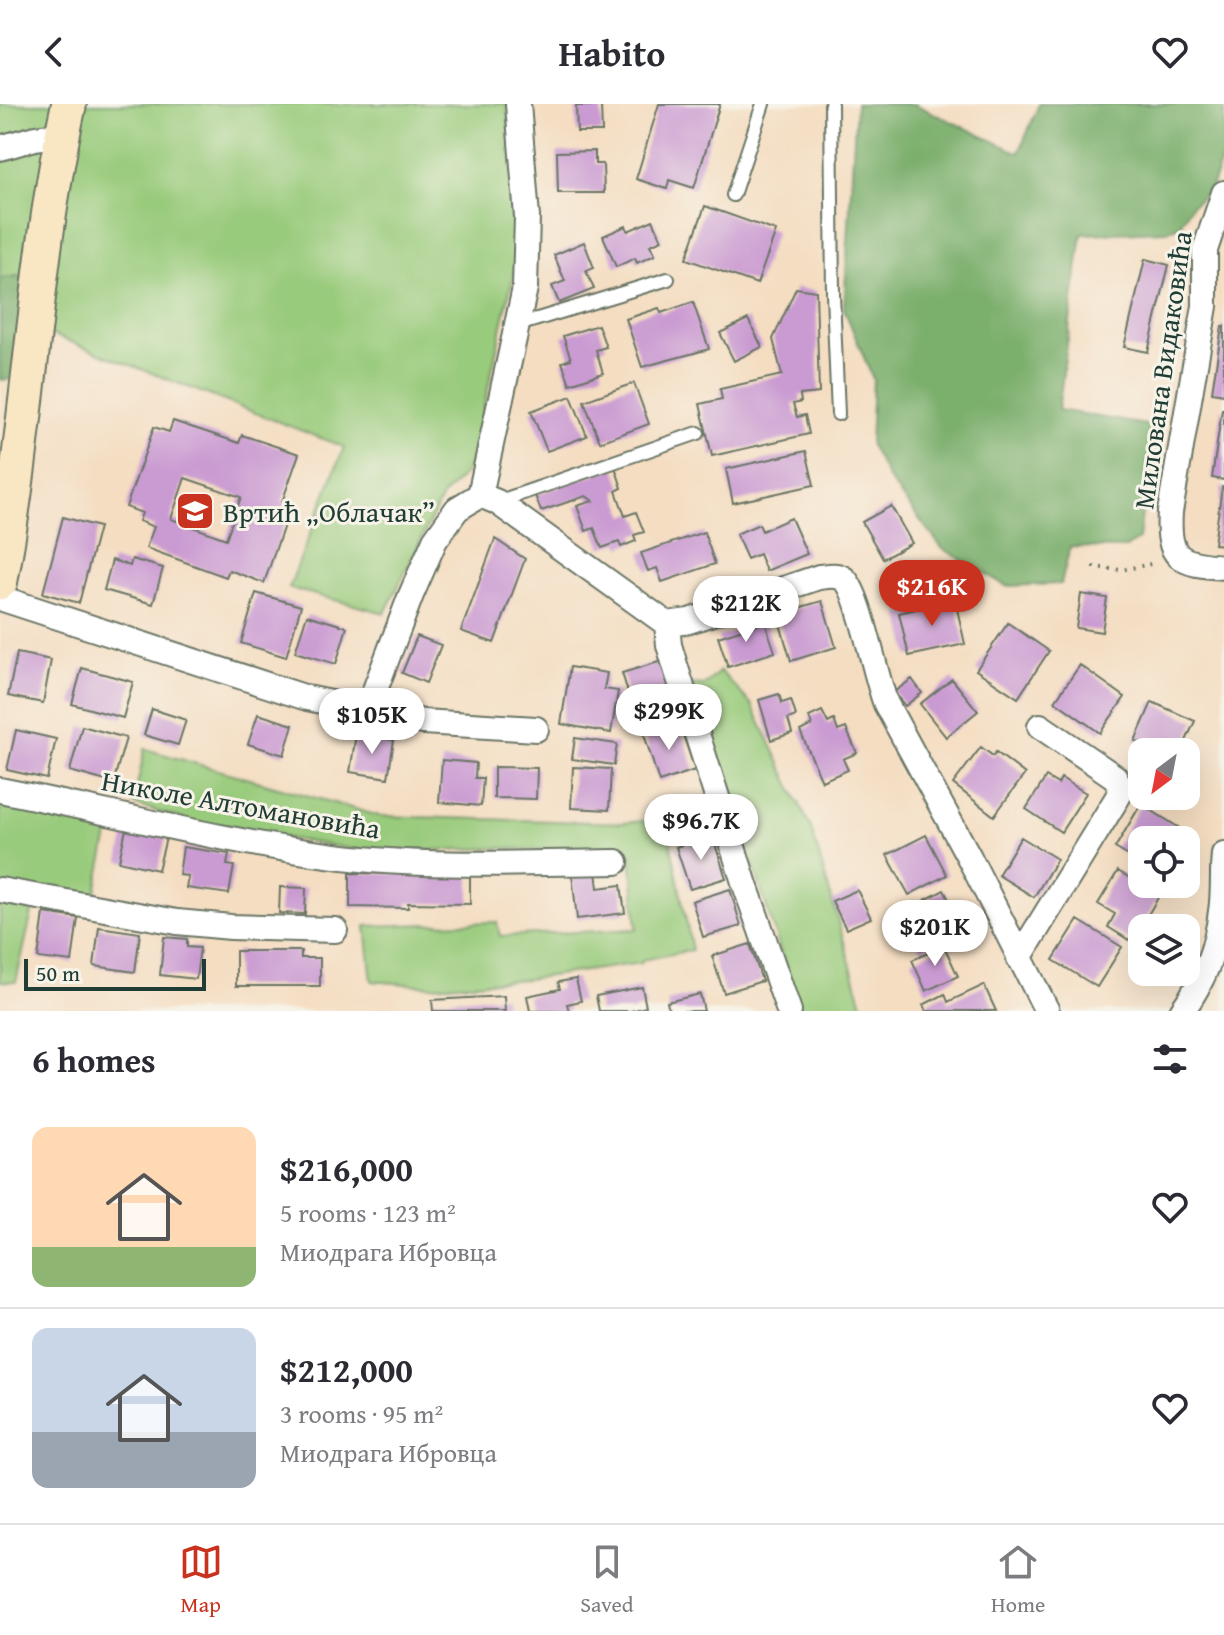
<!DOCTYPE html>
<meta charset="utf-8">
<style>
body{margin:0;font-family:"Gentium Book Plus",serif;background:#f7f7f7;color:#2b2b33;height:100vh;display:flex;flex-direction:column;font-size:30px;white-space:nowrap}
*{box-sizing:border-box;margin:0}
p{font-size:26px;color:#7c7c81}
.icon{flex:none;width:44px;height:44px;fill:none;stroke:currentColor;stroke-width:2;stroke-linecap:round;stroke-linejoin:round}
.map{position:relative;height:907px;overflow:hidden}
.panel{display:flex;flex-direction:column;background:#fff;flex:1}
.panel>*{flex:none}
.needle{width:52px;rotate:212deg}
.controls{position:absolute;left:1128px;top:634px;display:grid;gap:16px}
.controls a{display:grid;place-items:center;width:72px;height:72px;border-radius:16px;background:#fff;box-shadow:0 8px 32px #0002;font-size:40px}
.scale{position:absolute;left:24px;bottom:20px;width:182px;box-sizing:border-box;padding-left:8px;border:4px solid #1f3d34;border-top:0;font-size:22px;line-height:28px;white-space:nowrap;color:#1f3d34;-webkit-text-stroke:6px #f7f3e8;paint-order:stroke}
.price{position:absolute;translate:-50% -68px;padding:0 18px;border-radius:28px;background:#fff;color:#222;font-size:26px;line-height:52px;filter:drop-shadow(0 2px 4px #0008)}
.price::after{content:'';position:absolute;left:50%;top:48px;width:24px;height:18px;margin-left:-12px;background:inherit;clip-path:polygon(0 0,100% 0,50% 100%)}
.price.current{background:#c8321e;color:#fff}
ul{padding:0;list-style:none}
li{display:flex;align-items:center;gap:24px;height:200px;padding:0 32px}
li+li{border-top:2px solid #e1e1e2}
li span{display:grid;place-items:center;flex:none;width:224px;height:160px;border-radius:16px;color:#555}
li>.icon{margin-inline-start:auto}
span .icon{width:96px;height:96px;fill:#fffc;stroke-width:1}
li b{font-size:34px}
h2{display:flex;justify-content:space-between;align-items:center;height:96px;padding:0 32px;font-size:34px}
header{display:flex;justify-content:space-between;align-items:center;height:104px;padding:0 32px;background:#fff;font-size:36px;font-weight:700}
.tabs{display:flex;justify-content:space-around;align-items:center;height:112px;border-top:2px solid #e1e1e2;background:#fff;font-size:22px;color:#7c7c81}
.tabs a{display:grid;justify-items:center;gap:4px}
.tabs .current{color:#c8321e}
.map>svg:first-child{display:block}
.green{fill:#99cb7c;stroke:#5c8458;stroke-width:2}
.forest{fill:#7aaf6c;stroke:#4c7650;stroke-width:2}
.building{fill:#ca9bd2;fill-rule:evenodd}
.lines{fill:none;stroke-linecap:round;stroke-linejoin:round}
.lane-casing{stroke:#6a7565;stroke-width:16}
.street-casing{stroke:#6a7565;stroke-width:28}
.secondary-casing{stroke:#6a7565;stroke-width:38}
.path{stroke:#6a7565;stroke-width:4;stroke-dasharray:2 6;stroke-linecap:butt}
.lane{stroke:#fff;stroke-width:12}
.street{stroke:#fff;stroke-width:24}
.secondary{stroke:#f9e7c3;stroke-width:34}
.labels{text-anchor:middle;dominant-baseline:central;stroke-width:6;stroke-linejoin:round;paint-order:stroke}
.street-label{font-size:28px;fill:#1f3d34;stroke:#f7f3e8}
.poi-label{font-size:28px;fill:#1f3d34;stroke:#f7f3e8;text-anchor:start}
</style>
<header><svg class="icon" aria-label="back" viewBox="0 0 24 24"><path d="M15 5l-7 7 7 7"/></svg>Habito<svg class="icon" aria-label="heart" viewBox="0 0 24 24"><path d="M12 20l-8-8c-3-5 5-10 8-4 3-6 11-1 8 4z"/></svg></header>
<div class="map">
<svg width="1224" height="907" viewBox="0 0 1224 907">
<rect width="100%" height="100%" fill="#f7f3e8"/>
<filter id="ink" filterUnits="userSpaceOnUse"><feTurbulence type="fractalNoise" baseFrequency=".0125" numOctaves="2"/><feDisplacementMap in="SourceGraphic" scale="16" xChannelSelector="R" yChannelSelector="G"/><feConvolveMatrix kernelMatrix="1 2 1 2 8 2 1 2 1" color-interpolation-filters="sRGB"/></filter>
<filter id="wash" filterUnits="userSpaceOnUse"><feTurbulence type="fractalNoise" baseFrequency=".006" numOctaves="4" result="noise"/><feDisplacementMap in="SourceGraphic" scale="32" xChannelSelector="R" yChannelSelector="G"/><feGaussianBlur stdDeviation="1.8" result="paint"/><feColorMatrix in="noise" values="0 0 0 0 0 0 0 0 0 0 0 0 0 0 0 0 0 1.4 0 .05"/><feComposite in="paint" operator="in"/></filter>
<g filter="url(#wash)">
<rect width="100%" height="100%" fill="#f4ddc1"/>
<path class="green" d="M 0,0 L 507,0 L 519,146 L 473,351 L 466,368 L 442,393 L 385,509 L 289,484 L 344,343 L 50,230 L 42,170 L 0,174 Z
M 720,567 L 752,601 L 811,724 L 864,907 L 799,907 L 756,769 L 723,684 L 690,580 L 705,581 Z
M 145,645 L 379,712 L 622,719 L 666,715 L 692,846 L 642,856 L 642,859 L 528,875 L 431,882 L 372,877 L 366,822 L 497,818 L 500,832 L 637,825 L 631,750 L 500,744 L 369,748 L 192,718 L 133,700 Z
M 0,686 L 113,708 L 93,801 L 36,791 L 16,878 L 0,877 Z"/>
<path class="forest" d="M 856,0 L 914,0 L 1019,49 L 1039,0 L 1224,0 L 1224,51 L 1209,88 L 1192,101 L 1179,122 L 1167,127 L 1082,130 L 1058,306 L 1152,322 L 1139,435 L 1126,444 L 1070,443 L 1061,480 L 1006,482 L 942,444 L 889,376 L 870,341 L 873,275 L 844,205 Z
M 42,170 L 29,273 L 0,276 L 0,174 Z"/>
<g id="blocks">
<path class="building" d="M 659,0 L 720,0 L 694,84 L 669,76 L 667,85 L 636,75 Z
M 576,2 L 601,2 L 602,28 L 577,28 Z
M 595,47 L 595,60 L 603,60 L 604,89 L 558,89 L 557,48 Z
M 705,102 L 776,127 L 757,180 L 686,155 Z
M 653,116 L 662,136 L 650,141 L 655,151 L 637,159 L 635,154 L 616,163 L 603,132 L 626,122 L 628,127 Z
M 584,138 L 594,164 L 586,167 L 594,185 L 559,199 L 552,182 L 565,177 L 554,151 Z
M 1145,155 L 1169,161 L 1148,248 L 1124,243 Z
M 796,184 L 816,187 L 819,289 L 800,291 L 801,298 L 793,300 L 797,313 L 805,311 L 809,330 L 712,352 L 700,300 L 722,295 L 720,285 L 782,271 L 773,235 Z
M 693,198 L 709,245 L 642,263 L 626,215 L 659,204 L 661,209 Z
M 748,215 L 762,243 L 734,257 L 720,229 Z
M 598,221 L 606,243 L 596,246 L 603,269 L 570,280 L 562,258 L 571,255 L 563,232 Z
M 1222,222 L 1224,222 L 1224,290 L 1212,288 Z
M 634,279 L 649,320 L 600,338 L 584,297 Z
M 571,292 L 587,332 L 547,347 L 531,307 Z
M 1222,305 L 1224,305 L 1224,376 L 1212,374 Z
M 173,317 L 239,339 L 242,331 L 299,350 L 282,398 L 291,401 L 264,479 L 229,466 L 226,473 L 146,444 L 154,423 L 139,417 L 142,409 L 126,403 L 154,323 L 169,328 ZM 185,374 L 241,393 L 226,435 L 171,415 Z
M 806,347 L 814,381 L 733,399 L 726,365 Z
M 615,363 L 622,384 L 616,387 L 625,412 L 636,408 L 644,428 L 634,431 L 636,437 L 621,443 L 619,438 L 602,444 L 594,424 L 586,427 L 577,402 L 593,397 L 586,392 L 541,407 L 535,391 Z
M 1222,383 L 1224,384 L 1224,441 L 1214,440 Z
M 891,402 L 912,439 L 883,455 L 862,418 Z
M 63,413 L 99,423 L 79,499 L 43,489 Z
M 791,414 L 807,450 L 766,467 L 759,450 L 747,455 L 736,430 L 759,420 L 762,427 Z
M 704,428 L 715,460 L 662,478 L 657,464 L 648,467 L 641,449 Z
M 495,435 L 525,455 L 494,539 L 461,527 Z
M 132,455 L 163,464 L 153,500 L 104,486 L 112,456 L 130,462 Z
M 256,489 L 301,502 L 286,553 L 241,539 Z
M 1081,490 L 1107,494 L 1102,528 L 1076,524 Z
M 955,496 L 965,540 L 909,552 L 899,509 Z
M 822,497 L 836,543 L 791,557 L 777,510 Z
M 307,511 L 347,523 L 336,560 L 295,548 Z
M 765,518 L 775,548 L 728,563 L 718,533 Z
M 1008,519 L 1049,547 L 1018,594 L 976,566 Z
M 417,532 L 441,541 L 426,579 L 402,569 Z
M 17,549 L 51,556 L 43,599 L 8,592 Z
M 662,557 L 674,598 L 635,611 L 622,569 Z
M 1080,561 L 1125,593 L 1100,629 L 1055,597 Z
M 570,563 L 607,569 L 604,585 L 618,587 L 611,629 L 561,620 Z
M 82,564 L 133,578 L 123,614 L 72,600 Z
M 912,575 L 922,589 L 905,602 L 894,588 Z
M 952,575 L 978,607 L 946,633 L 920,600 Z
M 779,590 L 782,599 L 791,596 L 796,612 L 788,615 L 792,629 L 771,636 L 759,596 Z
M 1152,598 L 1195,617 L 1181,648 L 1160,648 L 1135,637 Z
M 152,605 L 186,616 L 178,641 L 144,631 Z
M 822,607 L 828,619 L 834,616 L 838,627 L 846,624 L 857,649 L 843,655 L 848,666 L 822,677 L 800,627 L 812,621 L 809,613 Z
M 258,610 L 293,621 L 284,651 L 248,640 Z
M 679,619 L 695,666 L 659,678 L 644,630 Z
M 82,622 L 126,634 L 113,679 L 70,667 Z
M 16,626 L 56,635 L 47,675 L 7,666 Z
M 356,630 L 394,636 L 388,674 L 350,668 Z
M 575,634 L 617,640 L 614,661 L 572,655 Z
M 981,643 L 993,652 L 996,648 L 1025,670 L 994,712 L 953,680 Z
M 442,656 L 476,659 L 475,674 L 483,674 L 481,702 L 439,698 Z
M 494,663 L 537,664 L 536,695 L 494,694 Z
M 573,663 L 611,665 L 609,706 L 571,704 Z
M 1046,673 L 1058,680 L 1061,674 L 1086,689 L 1061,728 L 1026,705 Z
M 1141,700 L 1186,728 L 1181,736 L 1142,736 L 1142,760 L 1115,744 Z
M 126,725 L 166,734 L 158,766 L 119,757 Z
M 712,731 L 726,774 L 690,785 L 676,743 Z
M 926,731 L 947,771 L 909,791 L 887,751 Z
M 1021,733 L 1057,755 L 1034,793 L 998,771 Z
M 183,743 L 229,750 L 227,761 L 234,762 L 229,790 L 186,784 L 188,772 L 179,771 Z
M 596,767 L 598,784 L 621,781 L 625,809 L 577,815 L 572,770 Z
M 1118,767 L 1159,792 L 1140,824 L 1137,822 L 1129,836 L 1108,823 L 1115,810 L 1098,800 Z
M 350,769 L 470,771 L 470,800 L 408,799 L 408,804 L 350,803 Z
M 280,783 L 306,784 L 305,810 L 279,809 Z
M 730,785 L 741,822 L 703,833 L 692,797 Z
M 857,786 L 871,814 L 846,825 L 832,797 Z
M 944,786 L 963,823 L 921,845 L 902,808 Z
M 44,809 L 78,814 L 72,858 L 38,854 Z
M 1078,816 L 1122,843 L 1097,883 L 1053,856 Z
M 99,823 L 140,829 L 135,868 L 94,862 Z
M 164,833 L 187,835 L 187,843 L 200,844 L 196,875 L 160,871 Z
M 750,840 L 762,877 L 724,889 L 712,852 Z
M 944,842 L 958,872 L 926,887 L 912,856 Z
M 236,847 L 301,847 L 301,854 L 320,854 L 320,882 L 236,882 Z
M 576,875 L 581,897 L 567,900 L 569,907 L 530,907 L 527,892 L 560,885 L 558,878 Z
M 984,881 L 996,907 L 926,907 L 923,901 L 945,890 L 948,898 Z
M 642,883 L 646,903 L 631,907 L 599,907 L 596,892 Z
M 700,890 L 704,907 L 669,907 L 667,898 Z
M 504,892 L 505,907 L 433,907 L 432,896 Z"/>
</g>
</g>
<g filter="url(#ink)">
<use href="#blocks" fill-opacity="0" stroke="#6a7565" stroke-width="2"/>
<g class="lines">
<g class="lane-casing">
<path id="lane" d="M 831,0 L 833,190 L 838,310
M 733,91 L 763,0
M 518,221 L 668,175
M 497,398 L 698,329"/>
</g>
<g class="street-casing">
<path id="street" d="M 0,44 L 35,34 L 62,30
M 1224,89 L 1205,146 L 1205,202 L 1170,408 C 1167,455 1179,460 1224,463
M 480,391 L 497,398 L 667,520 L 689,517 L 819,473 C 828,472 837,470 844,475 C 859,485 876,576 886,600 L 969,753 L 1047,907
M 480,391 L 525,184 L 527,113 L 518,0
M 0,494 L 307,594 L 423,618 L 536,625
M 667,520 L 669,541 L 675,561 L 744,778 L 789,907
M 367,607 L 411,491 L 435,436 L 457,405 L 480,391
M 0,686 C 111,708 223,738 335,752 C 428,764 523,759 616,758
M 0,786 L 177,818 L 231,823 L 335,826
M 1019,854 L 1119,691 L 1120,682 L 1115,673 L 1040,622
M 1182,907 C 1203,878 1217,843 1221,807 C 1224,788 1222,769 1224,750"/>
</g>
<g class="secondary-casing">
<path id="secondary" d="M 0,478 C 30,320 34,158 69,0"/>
</g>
<path class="path" d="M 1093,463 L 1121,466 L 1156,459"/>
<use href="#lane" class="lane"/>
<use href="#street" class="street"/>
<use href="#secondary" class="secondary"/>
</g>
</g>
<defs>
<g id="school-square" transform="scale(2)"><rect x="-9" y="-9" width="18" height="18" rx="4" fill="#c8321e" stroke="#f7f3e8"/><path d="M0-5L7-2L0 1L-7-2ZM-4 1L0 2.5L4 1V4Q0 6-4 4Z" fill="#fff"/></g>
</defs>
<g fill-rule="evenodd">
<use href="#school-square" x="195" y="407"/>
</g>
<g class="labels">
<g class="street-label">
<text transform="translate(1162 266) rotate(-82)">Милована Видаковића</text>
<text transform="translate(241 700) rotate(10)">Николе Алтомановића</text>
</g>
<g class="poi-label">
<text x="223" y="407">Вртић „Облачак”</text>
</g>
</g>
</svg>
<div class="controls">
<a><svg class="needle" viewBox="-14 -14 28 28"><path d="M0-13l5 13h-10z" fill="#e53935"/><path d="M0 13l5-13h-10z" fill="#7c7c81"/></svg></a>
<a><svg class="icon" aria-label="locate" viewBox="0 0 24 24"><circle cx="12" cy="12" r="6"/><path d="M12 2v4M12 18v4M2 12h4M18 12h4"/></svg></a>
<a><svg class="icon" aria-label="layers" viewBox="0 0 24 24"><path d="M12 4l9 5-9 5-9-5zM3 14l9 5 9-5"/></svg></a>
</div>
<div class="scale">50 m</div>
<b class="price current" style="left:932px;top:524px">$216K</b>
<b class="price" style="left:746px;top:540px">$212K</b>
<b class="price" style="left:669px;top:648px">$299K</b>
<b class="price" style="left:372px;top:652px">$105K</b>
<b class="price" style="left:701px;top:758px">$96.7K</b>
<b class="price" style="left:935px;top:864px">$201K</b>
</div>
<section class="panel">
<h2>6 homes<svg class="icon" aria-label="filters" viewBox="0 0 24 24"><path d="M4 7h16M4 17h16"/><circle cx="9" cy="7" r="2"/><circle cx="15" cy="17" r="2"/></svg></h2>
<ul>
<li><span style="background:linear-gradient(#ffd9b3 75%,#8fb573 0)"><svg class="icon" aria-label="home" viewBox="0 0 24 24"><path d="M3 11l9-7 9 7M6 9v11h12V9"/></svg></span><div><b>$216,000</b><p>5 rooms · 123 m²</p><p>Миодрага Ибровца</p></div><svg class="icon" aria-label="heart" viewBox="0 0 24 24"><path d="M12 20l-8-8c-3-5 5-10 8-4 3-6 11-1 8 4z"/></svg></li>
<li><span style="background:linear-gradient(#c9d6e8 65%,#9aa5b1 0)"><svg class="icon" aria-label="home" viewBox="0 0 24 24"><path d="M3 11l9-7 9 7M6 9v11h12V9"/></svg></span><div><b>$212,000</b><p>3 rooms · 95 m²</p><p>Миодрага Ибровца</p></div><svg class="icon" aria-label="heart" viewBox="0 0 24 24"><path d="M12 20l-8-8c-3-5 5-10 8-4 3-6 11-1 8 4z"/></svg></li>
</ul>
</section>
<nav class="tabs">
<a class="current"><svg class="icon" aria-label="map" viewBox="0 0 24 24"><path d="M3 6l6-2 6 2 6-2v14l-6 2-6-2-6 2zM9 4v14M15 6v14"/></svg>Map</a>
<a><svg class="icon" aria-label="saved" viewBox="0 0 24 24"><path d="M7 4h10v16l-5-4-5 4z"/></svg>Saved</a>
<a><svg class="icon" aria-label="home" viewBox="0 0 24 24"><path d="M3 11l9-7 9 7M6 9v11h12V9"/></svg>Home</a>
</nav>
